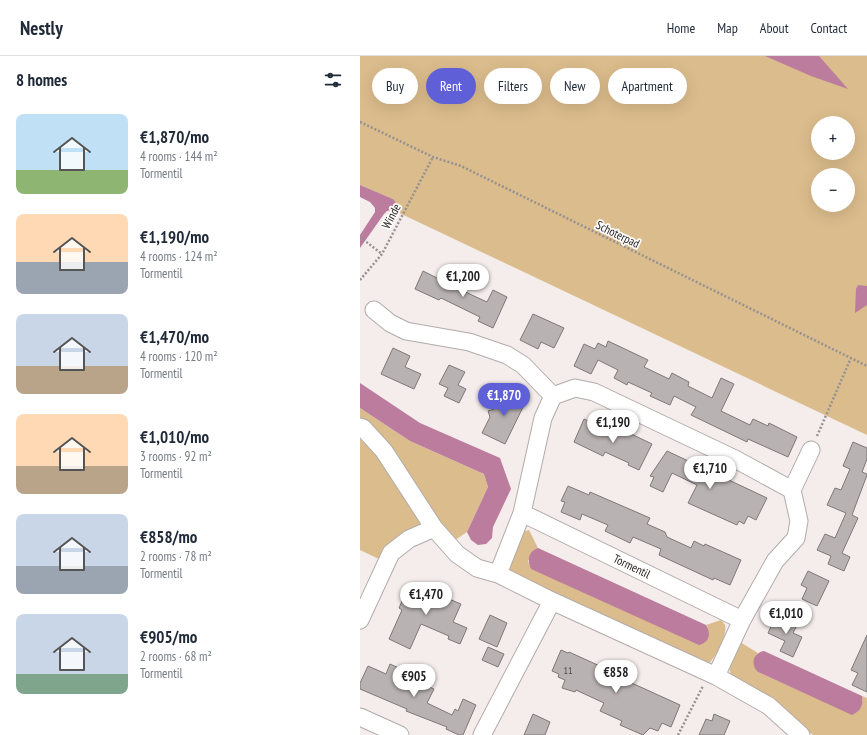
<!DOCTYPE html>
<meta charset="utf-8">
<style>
body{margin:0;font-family:"PT Sans Narrow",sans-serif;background:#f6f6f7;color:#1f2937;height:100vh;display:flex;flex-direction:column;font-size:15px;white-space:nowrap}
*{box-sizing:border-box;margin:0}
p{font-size:13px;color:#747a83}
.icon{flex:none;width:22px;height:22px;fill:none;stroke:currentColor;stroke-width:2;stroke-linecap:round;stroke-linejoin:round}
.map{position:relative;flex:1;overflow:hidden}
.side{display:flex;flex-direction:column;background:#fff;width:360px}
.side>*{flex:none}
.hud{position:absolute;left:12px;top:12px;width:380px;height:36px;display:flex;gap:8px}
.controls{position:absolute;left:451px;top:60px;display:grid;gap:8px}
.controls a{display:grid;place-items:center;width:44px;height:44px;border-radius:50%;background:#fff;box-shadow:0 4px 16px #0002;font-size:20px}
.price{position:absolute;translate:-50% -34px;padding:0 9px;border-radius:14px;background:#fff;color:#222;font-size:13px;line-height:26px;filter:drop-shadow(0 1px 2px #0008)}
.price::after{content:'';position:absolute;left:50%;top:24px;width:12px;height:9px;margin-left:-6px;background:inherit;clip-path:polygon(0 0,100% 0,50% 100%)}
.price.current{background:#5f60d8;color:#fff}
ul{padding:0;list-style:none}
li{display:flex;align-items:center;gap:12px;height:100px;padding:0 16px}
li span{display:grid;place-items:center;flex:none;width:112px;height:80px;border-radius:8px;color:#555}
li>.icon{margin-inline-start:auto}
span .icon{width:48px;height:48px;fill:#fffc;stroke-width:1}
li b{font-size:17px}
h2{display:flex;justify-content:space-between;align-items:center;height:48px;padding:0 16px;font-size:17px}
.pill{padding:0 14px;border-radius:18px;background:#fff;box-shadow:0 4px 16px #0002;font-size:14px;line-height:36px}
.pill.current{background:#5f60d8;color:#fff}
header{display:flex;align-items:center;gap:24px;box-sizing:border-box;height:56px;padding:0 20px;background:#fff;border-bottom:1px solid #e0e1e3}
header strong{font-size:19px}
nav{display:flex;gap:22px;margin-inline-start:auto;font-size:14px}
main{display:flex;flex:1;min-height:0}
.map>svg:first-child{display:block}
.green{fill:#dbbc8c;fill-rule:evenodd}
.water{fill:#bb7c9d}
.building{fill:#b9b2b3;stroke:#7e7878}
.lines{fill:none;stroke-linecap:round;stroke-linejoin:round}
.minor-casing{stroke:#b2abaa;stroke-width:19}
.path{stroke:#969190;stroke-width:2.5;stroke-dasharray:2 2;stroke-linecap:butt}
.minor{stroke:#fff;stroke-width:17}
.labels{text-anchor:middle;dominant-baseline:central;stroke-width:3.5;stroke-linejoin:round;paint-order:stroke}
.number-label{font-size:10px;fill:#4c4948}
.street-label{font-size:12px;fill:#282625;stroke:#fefcfb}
</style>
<header>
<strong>Nestly</strong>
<nav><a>Home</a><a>Map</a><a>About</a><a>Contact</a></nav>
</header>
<main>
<section class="side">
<h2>8 homes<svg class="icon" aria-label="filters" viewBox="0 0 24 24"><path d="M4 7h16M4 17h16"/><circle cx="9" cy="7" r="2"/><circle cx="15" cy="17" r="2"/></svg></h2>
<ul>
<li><span style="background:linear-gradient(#bfe0f5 70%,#8fb573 0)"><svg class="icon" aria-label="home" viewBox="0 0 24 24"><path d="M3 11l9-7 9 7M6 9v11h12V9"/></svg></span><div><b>€1,870/mo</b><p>4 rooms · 144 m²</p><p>Tormentil</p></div></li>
<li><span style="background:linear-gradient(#ffd9b3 60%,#9aa5b1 0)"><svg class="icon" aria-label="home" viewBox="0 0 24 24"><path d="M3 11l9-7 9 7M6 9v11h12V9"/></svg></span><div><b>€1,190/mo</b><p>4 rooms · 124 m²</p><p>Tormentil</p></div></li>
<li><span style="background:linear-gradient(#c9d6e8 65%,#b9a48a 0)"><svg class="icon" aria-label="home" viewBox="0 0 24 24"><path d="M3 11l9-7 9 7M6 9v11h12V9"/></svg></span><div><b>€1,470/mo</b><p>4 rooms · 120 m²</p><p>Tormentil</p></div></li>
<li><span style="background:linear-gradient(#ffd9b3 65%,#b9a48a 0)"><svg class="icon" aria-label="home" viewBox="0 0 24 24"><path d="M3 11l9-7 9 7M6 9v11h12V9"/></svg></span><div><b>€1,010/mo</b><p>3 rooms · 92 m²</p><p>Tormentil</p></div></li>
<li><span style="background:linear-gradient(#c9d6e8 65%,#9aa5b1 0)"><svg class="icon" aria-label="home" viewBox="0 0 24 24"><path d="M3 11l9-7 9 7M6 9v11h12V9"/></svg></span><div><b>€858/mo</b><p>2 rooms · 78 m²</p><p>Tormentil</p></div></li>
<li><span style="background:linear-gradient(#c9d6e8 75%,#7fa58c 0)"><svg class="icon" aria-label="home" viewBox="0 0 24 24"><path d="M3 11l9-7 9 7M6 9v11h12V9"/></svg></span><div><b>€905/mo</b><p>2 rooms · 68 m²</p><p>Tormentil</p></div></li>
</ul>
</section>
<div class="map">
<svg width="507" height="679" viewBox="0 0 507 679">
<rect width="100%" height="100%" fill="#f4edec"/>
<path class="green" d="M 0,0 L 507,0 L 507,379 L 33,154 L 35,153 L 33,143 L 0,129 ZM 458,67 L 488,67 L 488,97 L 458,97 ZM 458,119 L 488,119 L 488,149 L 458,149 Z
M 0,352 L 50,385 L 124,418 L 128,431 L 107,476 L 92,486 L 0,367 Z
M 0,383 C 28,407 46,440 66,471 L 21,504 L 0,494 Z
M 169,474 L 178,492 L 175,494 L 168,505 L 171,513 L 348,572 L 346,569 L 361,564 C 362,565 364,567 365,569 C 368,578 355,603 348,608 L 147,518 L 162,476 Z
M 380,586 L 398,597 L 396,599 L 398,616 L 492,658 C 501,655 503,649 502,640 L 507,642 L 507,679 L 453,679 L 413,647 L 371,619 L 369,611 Z"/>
<path class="water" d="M 405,0 L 459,0 L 488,33 L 451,20 Z
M 0,129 L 33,143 C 36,146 37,149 35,153 L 27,155 L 24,158 L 0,192 L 0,179 L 15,156 L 15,152 L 10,146 L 0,141 Z
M 498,229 L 507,230 L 507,249 L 495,257 L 496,233 Z
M 0,327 L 60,367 L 140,402 L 151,433 L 133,471 L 132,482 L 126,488 L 118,489 L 111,484 L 107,476 L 128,431 L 124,418 L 50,385 L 0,352 Z
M 178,492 L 346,569 C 351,577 350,586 339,589 L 171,513 C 167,504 168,496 178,492 Z
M 404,595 L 502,640 C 503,649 502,654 492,659 L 398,616 C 390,608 393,597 404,595 Z"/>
<path class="building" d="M 63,215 L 87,227 L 89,223 L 101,229 L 99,233 L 127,246 L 133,234 L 147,241 L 133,272 L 118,265 L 120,261 L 81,242 L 79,244 L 55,233 Z
M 173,258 L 204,272 L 194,292 L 181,286 L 178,293 L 160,284 Z
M 248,285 L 288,304 L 284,311 L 309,323 L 312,317 L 329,326 L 328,330 L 352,342 L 361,322 L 374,328 L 361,355 L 390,369 L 393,363 L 408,370 L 409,367 L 437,381 L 428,401 L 388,383 L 387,386 L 331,359 L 336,351 L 314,340 L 310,349 L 290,340 L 292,337 L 268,326 L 267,329 L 254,322 L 258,314 L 238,304 L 231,318 L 214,310 L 224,288 L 235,293 L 238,287 L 246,291 Z
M 33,292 L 50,300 L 45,311 L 61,318 L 54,333 L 21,318 Z
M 89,309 L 105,316 L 98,329 L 106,333 L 99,347 L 84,340 L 88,332 L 79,328 Z
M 143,333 L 166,345 L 145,388 L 122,377 L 130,361 L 128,355 L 134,353 Z
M 224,363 L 260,380 L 263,374 L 292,388 L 279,414 L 268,409 L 269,407 L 245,396 L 243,400 L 214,386 Z
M 493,386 L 507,392 L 507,403 L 502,416 L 507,418 L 507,419 L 492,459 L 498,462 L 482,497 L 490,501 L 484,515 L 468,508 L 471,500 L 457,494 L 465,478 L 475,482 L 486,457 L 467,449 L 475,432 L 481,434 L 490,413 L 483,410 Z
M 307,395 L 407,442 L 396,464 L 388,460 L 384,468 L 379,465 L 377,469 L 328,447 L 337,429 L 312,417 L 303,436 L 290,430 L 294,421 L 290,420 Z
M 208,430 L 229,439 L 230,436 L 290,462 L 287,468 L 305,476 L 307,481 L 331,492 L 334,485 L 344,490 L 345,488 L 381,504 L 370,529 L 354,522 L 353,524 L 299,499 L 301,493 L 273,481 L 270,487 L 245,475 L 248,469 L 222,458 L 220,464 L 201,456 L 205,446 L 201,445 Z
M 448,515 L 469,525 L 457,550 L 442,543 L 447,532 L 441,529 Z
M 50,527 L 101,548 L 93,566 L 107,572 L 100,588 L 88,583 L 89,580 L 61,568 L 50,593 L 29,583 L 42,554 L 39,552 Z
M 130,559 L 147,567 L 137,591 L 119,583 Z
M 416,560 L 437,569 L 433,577 L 442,581 L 433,601 L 420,595 L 425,585 L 408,577 Z
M 507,579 L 507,636 L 492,629 L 498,617 L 491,614 Z
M 128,591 L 144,598 L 138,611 L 122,604 Z
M 201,594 L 208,597 L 209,596 L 253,616 L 252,618 L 320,649 L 311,671 L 302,667 L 298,675 L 290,672 L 283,679 L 260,669 L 262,665 L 240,655 L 244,647 L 216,634 L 215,636 L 202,632 L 205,624 L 198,621 L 199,618 L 192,615 Z
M 30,608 L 41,613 L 39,617 L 74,633 L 67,647 L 92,659 L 95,653 L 98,655 L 103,643 L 116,649 L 103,679 L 99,679 L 86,673 L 87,671 L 46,655 L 47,653 L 0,633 L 0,627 L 8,610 L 26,618 Z
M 173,658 L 190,666 L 185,679 L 164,679 Z
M 354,658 L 370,665 L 364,679 L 339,679 L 346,663 L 352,665 Z"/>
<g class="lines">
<g class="minor-casing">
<path id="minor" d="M 14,254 L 30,267 L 46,275 L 109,286 L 147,299 L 163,309 L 193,340 L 215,332 L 234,336 L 375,403 L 432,434
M 0,371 L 3,372 L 24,395 L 74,472 L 97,498 L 117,512 L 138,518 L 192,545 L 356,620 L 409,650 L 441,679
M 162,457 L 382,564
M 138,518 L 162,457 L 183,362 L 193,340
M 0,564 L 31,497 L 49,483 L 74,472
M 356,620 L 382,564 L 415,505 L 436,482 L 439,465 L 432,434 L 451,394
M 0,661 L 40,679
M 122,679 L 192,545"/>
</g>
<path class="path" d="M 0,66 L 73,101 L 101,110 L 507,310
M 0,181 L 22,198
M 0,224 L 22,198 L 73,101
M 457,380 L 491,302
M 318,679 L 343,630"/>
<use href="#minor" class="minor"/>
</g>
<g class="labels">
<g class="number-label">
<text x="208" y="614">11</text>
</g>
<g class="street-label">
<text transform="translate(31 160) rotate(-62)">Winde</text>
<text transform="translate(258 178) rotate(26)">Schoterpad</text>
<text transform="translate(272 510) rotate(26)">Tormentil</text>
</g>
</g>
</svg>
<div class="controls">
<a>+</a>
<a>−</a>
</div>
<b class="price" style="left:103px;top:242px">€1,200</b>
<b class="price current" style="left:144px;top:361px">€1,870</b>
<b class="price" style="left:253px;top:388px">€1,190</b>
<b class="price" style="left:350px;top:434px">€1,710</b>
<b class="price" style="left:66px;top:560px">€1,470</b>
<b class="price" style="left:426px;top:579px">€1,010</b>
<b class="price" style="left:256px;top:638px">€858</b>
<b class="price" style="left:54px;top:642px">€905</b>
<div class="hud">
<a class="pill">Buy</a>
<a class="pill current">Rent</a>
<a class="pill">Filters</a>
<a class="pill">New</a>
<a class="pill">Apartment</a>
</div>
</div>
</main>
